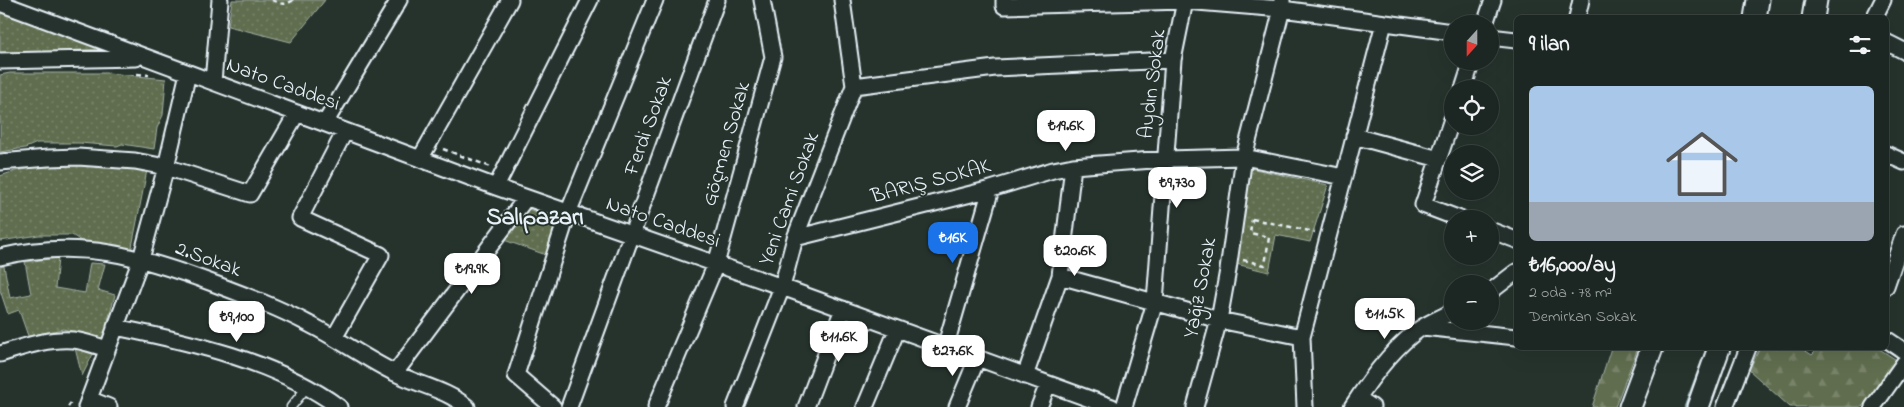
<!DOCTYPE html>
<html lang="tr">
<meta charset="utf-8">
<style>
body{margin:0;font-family:"Indie Flower",sans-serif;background:#29322f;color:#f1f3f6;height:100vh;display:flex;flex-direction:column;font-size:19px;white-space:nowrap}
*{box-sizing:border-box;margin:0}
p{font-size:16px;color:#a0a5a5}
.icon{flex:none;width:28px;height:28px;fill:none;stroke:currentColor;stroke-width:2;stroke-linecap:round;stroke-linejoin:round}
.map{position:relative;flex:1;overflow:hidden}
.side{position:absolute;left:1514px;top:15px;width:375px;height:335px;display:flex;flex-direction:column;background:#1c2622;border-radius:8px;box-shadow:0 5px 20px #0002,0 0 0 1px #3a4340}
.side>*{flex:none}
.needle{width:32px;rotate:201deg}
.buttons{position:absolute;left:1444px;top:15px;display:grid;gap:10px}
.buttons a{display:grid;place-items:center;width:55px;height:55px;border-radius:50%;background:#1c2622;box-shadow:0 5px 20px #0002,0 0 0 1px #3a4340;font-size:25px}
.price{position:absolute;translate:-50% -42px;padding:0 11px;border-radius:10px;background:#fff;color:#222;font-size:16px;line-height:32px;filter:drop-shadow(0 1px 2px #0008)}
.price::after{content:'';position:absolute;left:50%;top:30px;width:15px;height:11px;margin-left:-8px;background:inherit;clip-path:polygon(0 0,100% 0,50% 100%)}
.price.on{background:#1a73e8;color:#fff}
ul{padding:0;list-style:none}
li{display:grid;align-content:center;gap:10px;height:265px;padding:0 15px}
li span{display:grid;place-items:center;height:155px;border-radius:8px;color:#555}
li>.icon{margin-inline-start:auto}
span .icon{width:90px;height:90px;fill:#fffc;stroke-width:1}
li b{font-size:21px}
h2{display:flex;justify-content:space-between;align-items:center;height:60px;padding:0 15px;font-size:21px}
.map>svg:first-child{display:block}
.green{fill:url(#green-dots);stroke:#a4b0a4}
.forest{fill:url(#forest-firs);stroke:#a4b0a4}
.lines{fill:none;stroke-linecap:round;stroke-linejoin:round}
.stream{stroke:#859fa2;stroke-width:4.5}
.lane-casing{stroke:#e8f1f8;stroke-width:11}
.street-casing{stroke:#e8f1f8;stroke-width:19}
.secondary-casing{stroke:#e8f1f8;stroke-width:25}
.path{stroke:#e8f1f8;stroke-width:2.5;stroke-dasharray:5 4;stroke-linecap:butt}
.lane{stroke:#26332d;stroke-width:8}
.street{stroke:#26332d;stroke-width:15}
.secondary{stroke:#26332d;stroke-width:21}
.labels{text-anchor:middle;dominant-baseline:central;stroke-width:4;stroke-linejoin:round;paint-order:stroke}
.street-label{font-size:21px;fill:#e8f1f8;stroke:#26332d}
.quarter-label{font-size:24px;font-weight:bold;fill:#e8f1f8;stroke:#26332d}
</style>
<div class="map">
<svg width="1904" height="407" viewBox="0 0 1904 407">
<defs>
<pattern id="green-dots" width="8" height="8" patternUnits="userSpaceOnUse" patternTransform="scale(1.25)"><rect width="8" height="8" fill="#616e4f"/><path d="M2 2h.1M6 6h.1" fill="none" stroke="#788369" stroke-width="1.8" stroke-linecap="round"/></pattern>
<pattern id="forest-firs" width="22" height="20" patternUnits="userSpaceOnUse" patternTransform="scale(1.25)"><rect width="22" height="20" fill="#616e4f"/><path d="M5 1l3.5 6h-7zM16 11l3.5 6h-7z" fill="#788369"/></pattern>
</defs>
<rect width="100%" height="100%" fill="#26332d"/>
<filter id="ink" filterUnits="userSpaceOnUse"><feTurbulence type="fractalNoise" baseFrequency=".02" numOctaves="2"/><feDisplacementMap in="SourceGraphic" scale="10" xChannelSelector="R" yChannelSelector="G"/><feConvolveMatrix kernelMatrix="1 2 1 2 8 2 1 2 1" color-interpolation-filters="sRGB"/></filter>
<g filter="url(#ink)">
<path class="green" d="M 232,0 L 325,0 L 291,42 L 228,26 Z
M 0,3 L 146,57 L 0,61 Z
M 10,73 L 108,73 L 166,79 L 163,115 L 157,128 L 154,149 L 122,144 L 117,146 L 79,143 L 37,143 L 25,148 L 0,152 L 0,75 Z
M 51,165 L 85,165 L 105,168 L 120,165 L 147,170 L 131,252 L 84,243 L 72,235 L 39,235 L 0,241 L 0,176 L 15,171 Z
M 1250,168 L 1328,185 L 1310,242 L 1276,235 L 1269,272 L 1236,264 Z
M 525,208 L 561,220 L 549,256 L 504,240 Z
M 58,258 L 55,288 L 85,293 L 90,263 L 105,264 L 98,290 L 115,295 L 103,339 L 63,329 L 28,336 L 19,310 L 8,314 L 0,290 L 0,267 L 4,266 L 10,298 L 31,294 L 25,262 Z
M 74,344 L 95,350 L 82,376 Z"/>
<path class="forest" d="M 1611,348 L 1638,348 L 1615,407 L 1592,407 Z
M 1760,348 L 1801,348 L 1812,355 L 1819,348 L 1878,348 L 1898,361 L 1862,407 L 1790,407 L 1749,370 Z"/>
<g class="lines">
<path class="stream" d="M 1686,407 L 1708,348"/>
<g class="lane-casing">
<path id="lane" d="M 291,407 L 307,387"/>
</g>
<g class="street-casing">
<path id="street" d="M 1004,0 L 1004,6 L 1185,1 L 1282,9 L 1452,32
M 0,3 L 496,187 L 782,287 L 1112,407
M 1577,18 L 1581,0
M 1874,18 L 1883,0
M 1485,24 L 1493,0
M 1490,37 L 1516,40
M 1886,42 L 1904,51
M 0,61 L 136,58
M 213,82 L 220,0
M 854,86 L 995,68 L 1173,60
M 1463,89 L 1472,61
M 1452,119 L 1423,205 L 1460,219
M 325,123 L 399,0
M 1354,136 L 1439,159
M 1886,154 L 1904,162
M 420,159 L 510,0
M 0,162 L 48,158 L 78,157 L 135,161 L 166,167 L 250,194 L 297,113
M 496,187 L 590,0
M 1490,230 L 1516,240
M 795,238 L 991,189 L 1053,170 L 1073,166 L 1166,159 L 1244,157 L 1344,177
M 0,257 C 80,238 140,256 215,284 C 247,296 279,308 309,324 C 339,339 366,359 395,373 C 419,385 447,390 467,407
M 1060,276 L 1219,320 L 1302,337
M 1886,286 L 1904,234
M 1490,292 L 1516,272
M 115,327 C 190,342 276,361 339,407
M 1423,327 L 1516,337
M 334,338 L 381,255 L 300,218 L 345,131
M 1886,339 L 1904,351
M 945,348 L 991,189
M 0,354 C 23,347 48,338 73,340 C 85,341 96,346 107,349
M 395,373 L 526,198
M 1025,376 L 1060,276 L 1073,166
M 1358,398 L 1372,407
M 89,399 L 109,407
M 86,407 L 141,259 L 166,167 L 188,73
M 553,407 L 516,375 L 568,213 L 655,0
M 569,407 L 717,0
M 656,407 L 716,264 L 773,57 L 762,0
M 735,407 L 782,287 L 795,238 L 854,86 L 842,0
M 806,407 L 843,309
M 865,407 L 897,330
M 957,407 L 977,359
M 1039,407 L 1048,384
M 1124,407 L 1155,302 L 1173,60 L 1185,1
M 1195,407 L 1219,320 L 1228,270 L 1244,157 L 1282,9 L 1282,0
M 1305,407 L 1302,337 L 1384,23
M 1352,407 C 1370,379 1393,347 1421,328 C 1430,322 1442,317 1452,312
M 1725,407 L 1748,348
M 1873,407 L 1904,363"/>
</g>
<g class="secondary-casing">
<path id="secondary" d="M 1755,18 L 1758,0
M 1813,18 L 1816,0
M 1630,407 L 1652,348
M 1698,407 L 1719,348"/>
</g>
<path class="path" d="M 272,0 C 280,4 286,6 293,0
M 137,74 L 149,75
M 443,149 L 491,167
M 1252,219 L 1315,232
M 1243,260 L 1265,265 L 1269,237 L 1250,233 L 1252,219
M 68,407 L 72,401"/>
<use href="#lane" class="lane"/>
<use href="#street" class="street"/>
<use href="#secondary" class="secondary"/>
</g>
</g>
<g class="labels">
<g class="street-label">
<text transform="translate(1153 84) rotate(-83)">Aydın Sokak</text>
<text transform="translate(283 85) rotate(20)">Nato Caddesi</text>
<text transform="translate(649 126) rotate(-70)">Ferdi Sokak</text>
<text transform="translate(727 144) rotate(-74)">Göçmen Sokak</text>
<text transform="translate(931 182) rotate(-15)">BARIŞ SOKAK</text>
<text transform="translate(790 199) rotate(-70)">Yeni Cami Sokak</text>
<text transform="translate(663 223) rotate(19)">Nato Caddesi</text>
<text transform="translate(208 260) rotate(20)">2.Sokak</text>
<text transform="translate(1201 288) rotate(-79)">Yağız Sokak</text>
</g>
<g class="quarter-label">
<text x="535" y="218">Salıpazarı</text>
</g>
</g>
</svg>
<div class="buttons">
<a><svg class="needle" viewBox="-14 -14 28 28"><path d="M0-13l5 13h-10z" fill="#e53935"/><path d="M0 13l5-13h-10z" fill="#a0a5a5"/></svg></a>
<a><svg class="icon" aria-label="locate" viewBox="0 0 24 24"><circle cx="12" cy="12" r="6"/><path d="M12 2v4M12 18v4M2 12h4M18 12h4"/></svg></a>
<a><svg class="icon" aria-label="layers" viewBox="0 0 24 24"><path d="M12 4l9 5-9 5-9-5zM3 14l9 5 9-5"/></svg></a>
<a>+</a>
<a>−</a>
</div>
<b class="price" style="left:1066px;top:152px">₺19.6K</b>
<b class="price" style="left:1177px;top:209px">₺9,730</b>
<b class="price on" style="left:953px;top:264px">₺16K</b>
<b class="price" style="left:1075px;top:277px">₺20.6K</b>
<b class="price" style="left:472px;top:295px">₺19.9K</b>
<b class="price" style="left:1385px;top:340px">₺11.5K</b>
<b class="price" style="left:237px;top:343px">₺9,100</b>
<b class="price" style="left:839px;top:363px">₺11.6K</b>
<b class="price" style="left:953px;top:377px">₺27.6K</b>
<section class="side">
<h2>9 ilan<svg class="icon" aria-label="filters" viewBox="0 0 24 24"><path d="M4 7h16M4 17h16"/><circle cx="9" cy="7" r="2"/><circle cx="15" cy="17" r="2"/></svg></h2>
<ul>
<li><span style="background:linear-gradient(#a9c7e8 75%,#9aa5b1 0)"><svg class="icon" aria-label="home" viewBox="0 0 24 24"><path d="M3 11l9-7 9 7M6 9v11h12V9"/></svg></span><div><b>₺16,000/ay</b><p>2 oda · 78 m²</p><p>Demirkan Sokak</p></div></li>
</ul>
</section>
</div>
